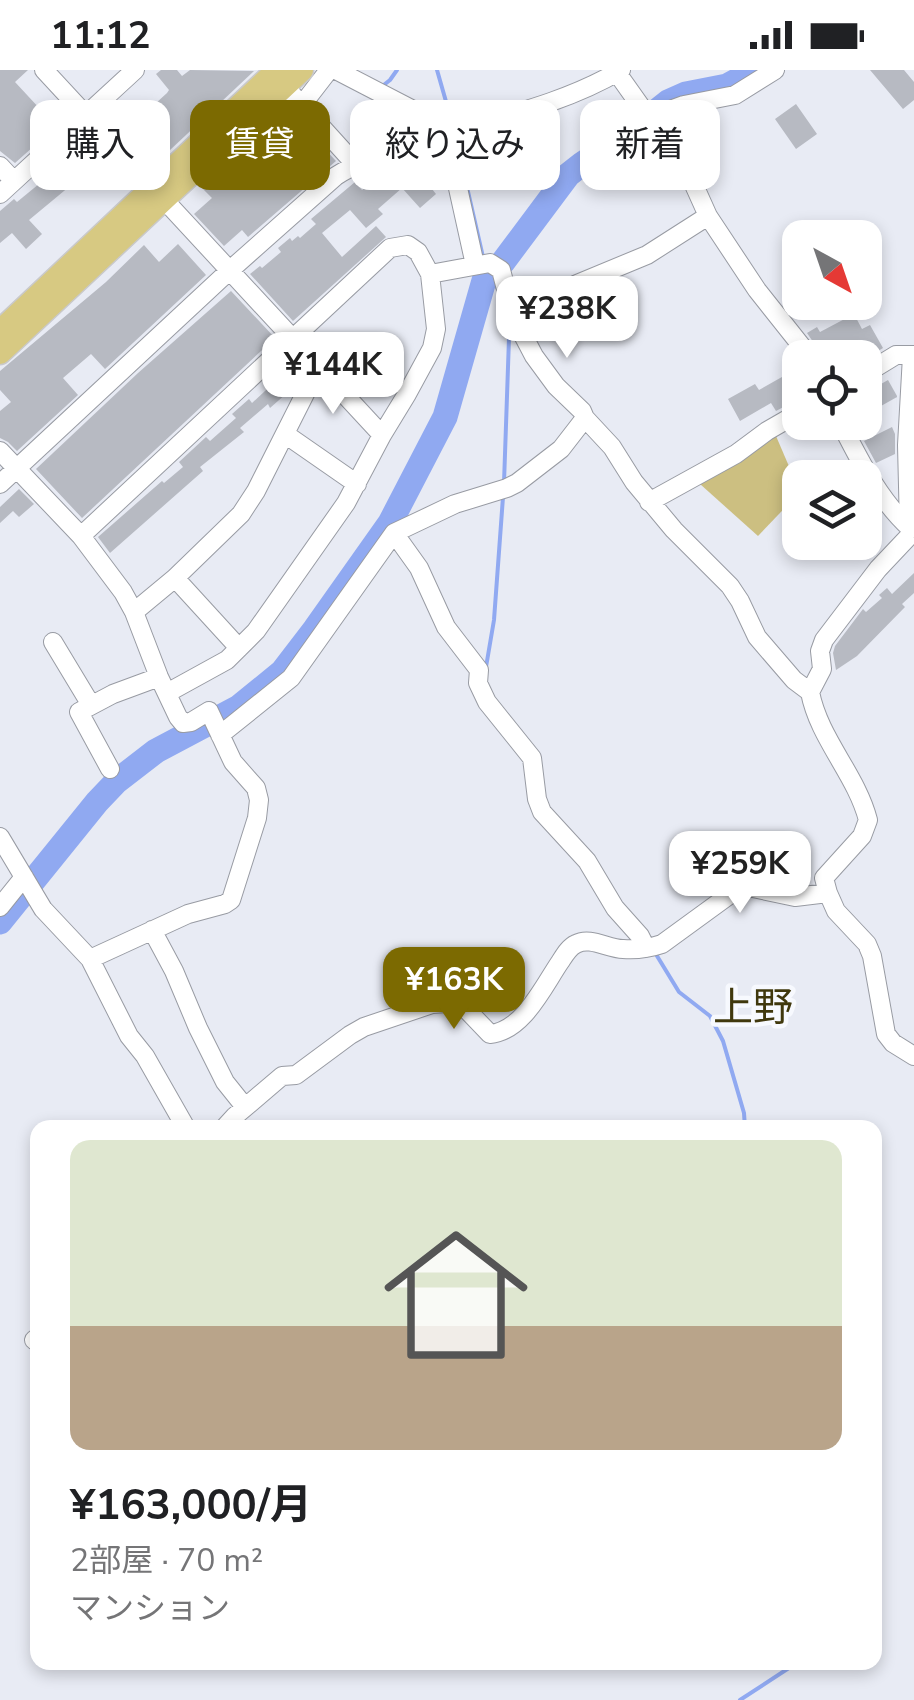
<!DOCTYPE html>
<html lang="ja">
<meta charset="utf-8">
<style>
body{margin:0;font-family:"Nunito Sans","Noto Sans JP",sans-serif;background:#f2f2f2;color:#202124;height:100vh;display:flex;flex-direction:column;font-size:38px;white-space:nowrap}
*{box-sizing:border-box;margin:0}
p{font-size:32px;color:#757577}
.icon{flex:none;width:55px;height:55px;fill:none;stroke:currentColor;stroke-width:2;stroke-linecap:round;stroke-linejoin:round}
.map{position:relative;flex:1;overflow:hidden}
.drawer{position:absolute;left:30px;top:1050px;width:852px;height:550px;display:flex;flex-direction:column;background:#fff;border-radius:20px;box-shadow:0 5px 15px #0003}
.drawer>*{flex:none}
.top-card{position:absolute;left:30px;top:30px;width:855px;height:90px;display:flex;gap:20px}
.needle{width:65px;rotate:140deg}
.tools{position:absolute;left:782px;top:150px;display:grid;gap:20px}
.tools a{display:grid;place-items:center;width:100px;height:100px;border-radius:20px;background:#fff;box-shadow:0 5px 15px #0003;font-size:50px}
.price{position:absolute;translate:-50% -85px;padding:0 22px;border-radius:20px;background:#fff;color:#222;font-size:32px;line-height:65px;filter:drop-shadow(0 2px 5px #0008)}
.price::after{content:'';position:absolute;left:50%;top:60px;width:30px;height:22px;margin-left:-15px;background:inherit;clip-path:polygon(0 0,100% 0,50% 100%)}
.price.on{background:#7c6a01;color:#fff}
ul{padding:0;list-style:none}
li{display:grid;align-content:center;gap:20px;height:530px;padding:0 40px}
li+li{border-top:2px solid #e0e0e0}
li span{display:grid;place-items:center;height:310px;border-radius:20px;color:#555}
li>.icon{margin-inline-start:auto}
span .icon{width:180px;height:180px;fill:#fffc;stroke-width:1}
li b{font-size:42px}
.pill{padding:0 35px;border-radius:20px;background:#fff;box-shadow:0 5px 15px #0003;font-size:35px;line-height:90px}
.pill.on{background:#7c6a01;color:#fff}
.status{display:flex;justify-content:space-between;align-items:center;height:70px;padding:0 50px;background:#fff;direction:ltr}
.status svg{height:28px;fill:currentColor}
.map>svg:first-child{display:block}
.green{fill:#ccbf81}
.lines{fill:none;stroke-linecap:round;stroke-linejoin:round}
.stream{stroke:#90a9f1;stroke-width:4}
.river{stroke:#90a9f1;stroke-width:25}
.building{fill:#b7bac2}
.minor-casing{stroke:#989ba3;stroke-width:20}
.major-casing{stroke:#c9c9ca;stroke-width:25}
.minor{stroke:#fff;stroke-width:18}
.major{stroke:#d7c982;stroke-width:22}
.labels{text-anchor:middle;dominant-baseline:central;stroke-width:9;stroke-linejoin:round;paint-order:stroke}
.quarter-label{font-size:40px;fill:#40380d;stroke:#f7f9fe}
</style>
<div class="status"><b>11:12</b><svg viewBox="0 0 49 12"><path d="M0 12V9h3v3zM5 12V6h3v6zM10 12V3h3v9zM15 12V0h3v12zM26 1h20v11H26zM47 4h2v5h-2z"/></svg></div>
<div class="map">
<svg width="914" height="1630" viewBox="0 0 914 1630">
<rect width="100%" height="100%" fill="#e8ebf4"/>
<path class="green" d="M 776,366 L 800,422 L 758,466 L 700,414 Z"/>
<g class="lines">
<path class="stream" d="M 437,0 L 453,56
M 380,18 L 390,10 L 397,0
M 455,65 L 483,187
M 489,204 L 498,219
M 504,413 L 509,268 L 505,248
M 486,597 L 494,550 L 503,427
M 654,881 L 679,922 L 710,946 L 723,971 L 744,1043 L 745,1058
M 740,1630 L 798,1592"/>
<path class="river" d="M 0,852 L 97,732 L 117,711 L 156,681 L 239,637 L 282,602 L 315,559 L 390,453 L 445,347 L 485,207 L 503,192 L 568,105 L 582,94 L 634,59 L 668,32 L 686,24 L 727,16 L 756,0"/>
</g>
<path class="building" d="M 0,0 L 28,0 L 15,12 L 41,40 L 52,31 L 65,44 L 50,57 L 52,60 L 15,93 L 0,81 Z
M 161,0 L 177,0 L 182,6 L 190,0 L 254,1 L 152,97 L 121,65 L 167,23 L 169,20 L 156,4 Z
M 870,0 L 904,0 L 914,12 L 914,30 L 903,39 Z
M 796,34 L 817,64 L 796,79 L 775,49 Z
M 290,42 L 336,91 L 248,167 L 242,160 L 224,176 L 194,144 L 212,128 L 201,117 L 218,102 L 219,104 L 264,61 L 266,63 Z
M 84,66 L 114,100 L 98,114 L 67,80 Z
M 439,89 L 445,115 L 432,119 L 436,124 L 420,138 L 402,118 L 378,139 L 383,144 L 366,158 L 350,140 L 322,163 L 342,187 L 376,156 L 386,167 L 293,251 L 250,204 L 260,196 L 262,198 L 281,182 L 278,178 L 290,168 L 292,171 L 298,166 L 300,168 L 316,154 L 311,149 L 355,112 L 362,120 L 384,101 L 387,104 L 401,92 L 406,98 L 415,91 L 419,95 Z
M 56,100 L 70,116 L 29,150 L 42,164 L 26,179 L 12,163 L 0,173 L 0,141 L 14,129 L 17,132 Z
M 178,174 L 206,205 L 105,299 L 91,284 L 63,308 L 78,325 L 17,381 L 8,372 L 0,368 L 0,341 L 11,332 L 0,320 L 0,301 L 106,212 L 144,175 L 159,192 Z
M 231,221 L 275,268 L 82,448 L 36,399 L 138,303 Z
M 854,244 L 862,259 L 870,255 L 883,278 L 865,289 L 865,288 L 847,288 L 844,281 L 831,288 L 824,288 L 807,263 L 817,257 L 820,262 Z
M 292,287 L 303,300 L 299,308 L 284,321 L 287,323 L 270,338 L 268,334 L 240,358 L 244,362 L 200,397 L 203,401 L 110,483 L 98,467 L 162,411 L 164,413 L 183,397 L 179,392 L 206,367 L 210,371 L 236,348 L 232,344 L 249,329 L 252,333 L 280,307 L 278,304 L 284,300 L 281,297 Z
M 800,302 L 800,324 L 789,330 L 791,333 L 776,341 L 771,333 L 740,351 L 728,329 L 755,314 L 759,320 L 789,303 L 791,307 Z
M 888,310 L 897,326 L 896,351 L 897,327 L 865,345 L 865,323 Z
M 892,357 L 895,364 L 895,384 L 876,393 L 864,371 Z
M 19,419 L 34,434 L 19,447 L 13,441 L 0,453 L 0,437 Z
M 914,503 L 914,523 L 902,534 L 905,537 L 857,586 L 836,600 L 833,583 L 835,576 L 863,539 L 866,542 L 882,528 L 879,525 L 887,518 L 892,524 Z"/>
<g class="lines">
<g class="minor-casing">
<path id="minor" d="M 44,0 L 382,365
M 336,0 L 415,41 L 425,48 L 448,73 L 475,195
M 615,0 L 690,106 L 708,146 L 757,220 L 811,288
M 278,9 L 355,94
M 302,35 L 329,0
M 653,54 L 673,39 L 684,35 L 735,25 L 775,0
M 0,96 L 14,111
M 0,124 L 135,0
M 430,204 L 490,193 L 501,200 L 513,246 L 534,286 L 556,316 L 582,341 L 585,348 L 612,377 L 634,412 L 674,460 L 730,516 L 740,531 L 757,567 L 794,610 L 810,622
M 513,246 L 577,214 L 647,185 L 708,146
M 865,304 L 896,285 L 914,285
M 840,352 C 860,391 879,430 911,459
M 285,364 L 357,414
M 0,381 L 81,466 L 123,522 L 134,542 L 159,607 L 178,647 L 183,653 L 191,652 L 209,641 L 233,692 L 256,718 L 259,730 L 257,748 L 231,830 L 225,834 L 188,844 L 90,889
M 0,414 L 229,201 L 336,106 C 356,93 377,86 400,78 C 473,52 554,40 621,0
M 649,432 L 736,384 L 767,361 L 800,342
M 909,457 L 907,375 L 912,286
M 914,461 L 878,499 L 824,570 L 820,581 L 822,599 L 810,622 C 819,669 856,704 868,750 L 862,766 L 824,808 L 828,823 L 836,841 L 867,874 L 872,886 L 886,964 L 893,973 L 914,986
M 394,463 L 419,498 L 446,557 L 479,600 L 478,613 L 487,632 L 532,688 L 537,729 L 542,742 L 587,791 L 615,838 L 640,866 L 646,878
M 81,466 L 390,178 L 408,175 L 418,182 L 430,204 L 436,259 L 432,278 L 407,324 L 382,365 L 346,433 L 256,561 L 227,590 L 167,623
M 175,508 L 239,578
M 134,542 L 175,508 L 241,444 L 256,421 L 319,296
M 53,572 L 91,635
M 220,665 L 291,608 L 394,463 L 455,434 L 507,418 L 517,413 L 561,379 L 585,348
M 110,699 L 79,642 L 113,624 L 159,607
M 0,767 L 43,839 L 90,889 L 129,966 L 145,986 L 186,1058
M 0,837 L 24,807
M 152,860 L 174,901 L 198,958 L 225,1012 L 245,1037
M 224,1058 L 235,1046 L 282,1006 L 296,1005 L 350,965 L 364,957 L 432,934 L 447,933 L 466,939 L 490,964 C 523,961 543,917 560,892 C 564,886 569,877 576,874 C 590,866 608,879 623,879 C 635,880 650,878 662,874 L 732,823 L 744,818 L 753,818 L 795,827 L 828,823
M 34,1270 L 38,1267"/>
</g>
<g class="major-casing">
<path id="major" d="M 0,261 L 277,0
M 0,283 L 302,0"/>
</g>
<use href="#minor" class="minor"/>
<use href="#major" class="major"/>
</g>
<g class="labels">
<g class="quarter-label">
<text x="753" y="938">上野</text>
</g>
</g>
</svg>
<div class="tools">
<a><svg class="needle" viewBox="-14 -14 28 28"><path d="M0-13l5 13h-10z" fill="#e53935"/><path d="M0 13l5-13h-10z" fill="#757577"/></svg></a>
<a><svg class="icon" aria-label="locate" viewBox="0 0 24 24"><circle cx="12" cy="12" r="6"/><path d="M12 2v4M12 18v4M2 12h4M18 12h4"/></svg></a>
<a><svg class="icon" aria-label="layers" viewBox="0 0 24 24"><path d="M12 4l9 5-9 5-9-5zM3 14l9 5 9-5"/></svg></a>
</div>
<b class="price" style="left:567px;top:291px">¥238K</b>
<b class="price" style="left:333px;top:347px">¥144K</b>
<b class="price" style="left:740px;top:846px">¥259K</b>
<b class="price on" style="left:454px;top:962px">¥163K</b>
<div class="top-card">
<a class="pill">購入</a>
<a class="pill on">賃貸</a>
<a class="pill">絞り込み</a>
<a class="pill">新着</a>
</div>
<section class="drawer">
<ul>
<li><span style="background:linear-gradient(#dfe7d0 60%,#b9a48a 0)"><svg class="icon" aria-label="home" viewBox="0 0 24 24"><path d="M3 11l9-7 9 7M6 9v11h12V9"/></svg></span><div><b>¥163,000/月</b><p>2部屋 · 70 m²</p><p>マンション</p></div></li>
</ul>
</section>
</div>
